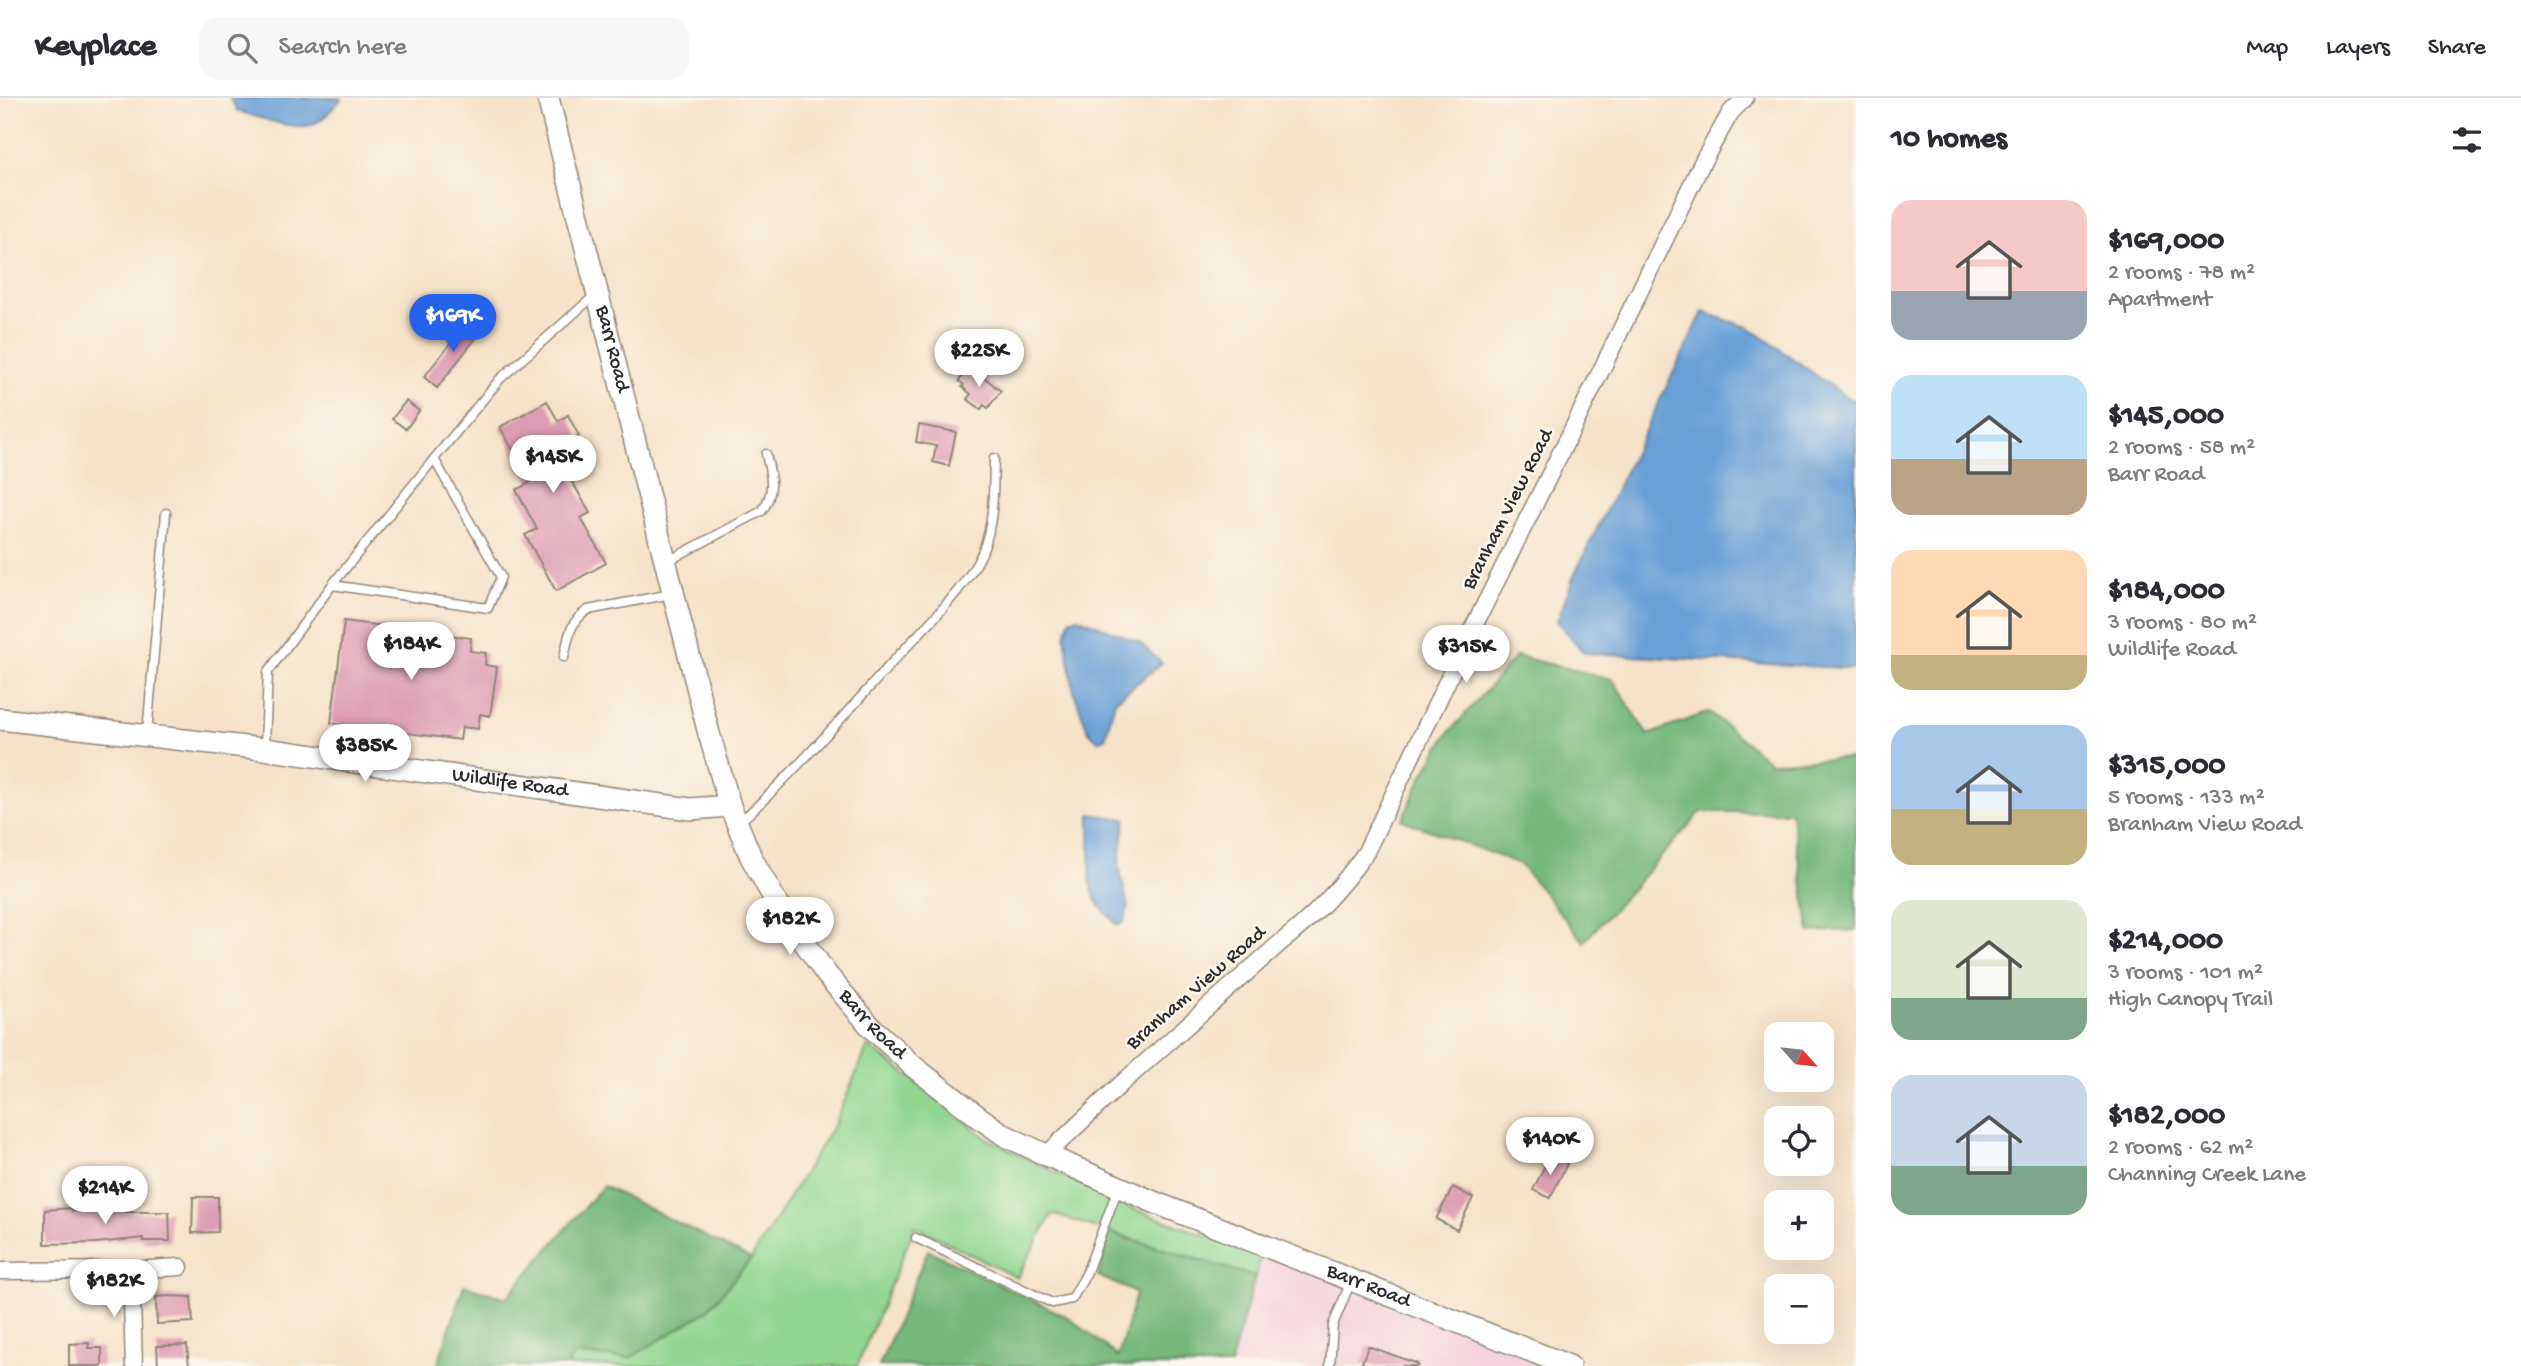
<!DOCTYPE html>
<meta charset="utf-8">
<style>
body{margin:0;font-family:"Gochi Hand",sans-serif;background:#f7f7f7;color:#2b2b33;height:100vh;display:flex;flex-direction:column;font-size:26px;white-space:nowrap}
*{box-sizing:border-box;margin:0}
p{font-size:23px;color:#7c7c81}
.icon{flex:none;width:38px;height:38px;fill:none;stroke:currentColor;stroke-width:2;stroke-linecap:round;stroke-linejoin:round}
.map{position:relative;flex:1;overflow:hidden}
.details{display:flex;flex-direction:column;background:#fff;width:665px}
.details>*{flex:none}
.needle{width:46px;rotate:117deg}
.buttons{position:absolute;left:1764px;top:924px;display:grid;gap:14px}
.buttons a{display:grid;place-items:center;width:70px;height:70px;border-radius:14px;background:#fff;box-shadow:0 7px 28px #0002;font-size:35px}
.price{position:absolute;translate:-50% -60px;padding:0 16px;border-radius:24px;background:#fff;color:#222;font-size:23px;line-height:46px;filter:drop-shadow(0 2px 4px #0008)}
.price::after{content:'';position:absolute;left:50%;top:42px;width:21px;height:16px;margin-left:-10px;background:inherit;clip-path:polygon(0 0,100% 0,50% 100%)}
.price.selected{background:#2563eb;color:#fff}
ul{padding:0;list-style:none}
li{display:flex;align-items:center;gap:21px;height:175px;padding:0 35px}
li span{display:grid;place-items:center;flex:none;width:196px;height:140px;border-radius:21px;color:#555}
li>.icon{margin-inline-start:auto}
span .icon{width:84px;height:84px;fill:#fffc;stroke-width:1}
li b{font-size:30px}
h2{display:flex;justify-content:space-between;align-items:center;height:84px;padding:0 35px;font-size:30px}
header{display:flex;align-items:center;gap:42px;box-sizing:border-box;height:98px;padding:0 35px;background:#fff;border-bottom:2px solid #e1e1e2}
header strong{font-size:33px}
nav{display:flex;gap:38px;margin-inline-start:auto;font-size:24px}
.search{width:490px;height:63px;background:#f7f7f7;display:flex;align-items:center;gap:18px;box-sizing:border-box;padding:0 24px;border-radius:21px;color:#7c7c81;font-size:26px}
main{display:flex;flex:1;min-height:0}
.map>svg:first-child{display:block}
.built{fill:#f4cfdc}
.green{fill:#91d790;stroke:#5e815e;stroke-width:2}
.forest{fill:#74b87a;stroke:#507252;stroke-width:2}
.water{fill:#69a0d7;stroke:#4a6681;stroke-width:2}
.building{fill:#de9cb4}
.lines{fill:none;stroke-linecap:round;stroke-linejoin:round}
.lane-casing{stroke:#90867a;stroke-width:11}
.street-casing{stroke:#90867a;stroke-width:19}
.secondary-casing{stroke:#90867a;stroke-width:24}
.lane{stroke:#fff;stroke-width:8}
.street{stroke:#fff;stroke-width:16}
.secondary{stroke:#fff;stroke-width:21}
.labels{text-anchor:middle;dominant-baseline:central;stroke-width:5;stroke-linejoin:round;paint-order:stroke}
.street-label{font-size:21px;fill:#2b2b2b;stroke:#fbf7ec}
</style>
<header>
<strong>Keyplace</strong>
<div class="search"><svg class="icon" aria-label="search" viewBox="0 0 24 24"><circle cx="10" cy="10" r="6"/><path d="M15 15l6 6"/></svg>Search here</div>
<nav><a>Map</a><a>Layers</a><a>Share</a></nav>
</header>
<main>
<div class="map">
<svg width="1856" height="1268" viewBox="0 0 1856 1268">
<rect width="100%" height="100%" fill="#fbf7ec"/>
<filter id="ink" filterUnits="userSpaceOnUse"><feTurbulence type="fractalNoise" baseFrequency=".0143" numOctaves="2"/><feDisplacementMap in="SourceGraphic" scale="14" xChannelSelector="R" yChannelSelector="G"/><feConvolveMatrix kernelMatrix="1 2 1 2 8 2 1 2 1" color-interpolation-filters="sRGB"/></filter>
<filter id="wash" filterUnits="userSpaceOnUse"><feTurbulence type="fractalNoise" baseFrequency=".00686" numOctaves="4" result="noise"/><feDisplacementMap in="SourceGraphic" scale="28" xChannelSelector="R" yChannelSelector="G"/><feGaussianBlur stdDeviation="1.57" result="paint"/><feColorMatrix in="noise" values="0 0 0 0 0 0 0 0 0 0 0 0 0 0 0 0 0 1.4 0 .05"/><feComposite in="paint" operator="in"/></filter>
<g filter="url(#wash)">
<rect width="100%" height="100%" fill="#f5e2c8"/>
<path class="built" d="M 1264,1147 L 1569,1268 L 1231,1268 Z"/>
<path class="green" d="M 868,948 L 912,980 L 986,1040 L 1125,1108 L 1261,1157 L 1255,1179 L 1052,1116 L 1017,1180 L 915,1128 L 857,1268 L 567,1268 L 574,1257 L 630,1260 L 707,1213 L 751,1161 L 835,1025 Z"/>
<path class="forest" d="M 1516,558 L 1612,581 L 1648,637 L 1709,614 L 1770,664 L 1856,660 L 1856,832 L 1810,834 L 1791,714 L 1701,714 L 1584,844 L 1520,766 L 1402,722 L 1423,677 L 1446,638 Z
M 603,1088 L 751,1161 L 707,1213 L 630,1260 L 574,1257 L 567,1268 L 437,1268 L 464,1187 L 506,1200 Z
M 1110,1135 L 1255,1179 L 1230,1268 L 879,1268 L 928,1152 L 1070,1220 L 1118,1259 L 1136,1195 L 1098,1178 Z"/>
<path class="water" d="M 230,0 L 342,0 C 334,9 325,21 313,26 C 296,34 256,18 237,13 Z
M 1703,214 L 1750,230 L 1848,300 L 1856,303 L 1856,571 L 1584,555 L 1557,523 L 1574,478 Z
M 1077,519 L 1139,544 L 1162,565 L 1115,603 L 1105,640 L 1098,643 L 1088,633 L 1074,594 L 1065,538 L 1070,522 Z
M 1090,716 L 1126,721 L 1119,766 L 1128,810 L 1124,825 L 1116,826 L 1096,803 L 1090,783 Z"/>
<g id="blocks">
<path class="building" d="M 469,222 L 482,232 L 437,290 L 424,279 Z
M 969,270 L 974,274 L 975,272 L 1001,293 L 988,310 L 984,307 L 981,311 L 967,301 L 971,296 L 962,289 L 964,287 L 959,283 Z
M 406,303 L 419,313 L 406,331 L 392,321 Z
M 547,303 L 558,323 L 568,317 L 579,338 L 570,343 L 579,360 L 564,369 L 590,415 L 581,420 L 606,465 L 556,493 L 525,437 L 537,431 L 516,392 L 531,384 L 500,329 Z
M 919,327 L 956,334 L 949,368 L 933,364 L 936,348 L 916,344 Z
M 344,523 L 471,540 L 470,553 L 486,555 L 485,567 L 497,569 L 490,618 L 480,616 L 478,631 L 462,629 L 460,642 L 331,625 Z
M 1550,1057 L 1567,1066 L 1550,1100 L 1533,1092 Z
M 1453,1089 L 1473,1100 L 1457,1132 L 1436,1121 Z
M 193,1099 L 218,1099 L 218,1134 L 192,1135 Z
M 72,1110 L 72,1113 L 124,1111 L 124,1114 L 169,1114 L 170,1143 L 143,1143 L 143,1140 L 95,1145 L 45,1146 L 45,1112 Z
M 170,1198 L 191,1199 L 193,1224 L 157,1226 L 156,1199 Z
M 89,1245 L 89,1250 L 102,1250 L 102,1268 L 69,1268 L 69,1246 Z
M 187,1247 L 189,1268 L 158,1268 L 157,1248 Z
M 1368,1248 L 1418,1266 L 1418,1268 L 1370,1268 L 1362,1265 Z"/>
</g>
</g>
<g filter="url(#ink)">
<use href="#blocks" fill-opacity="0" stroke="#90867a" stroke-width="2"/>
<g class="lines">
<g class="lane-casing">
<path id="lane" d="M 666,464 L 762,413 C 776,393 771,378 766,356
M 332,487 L 434,361
M 564,559 C 569,538 569,524 588,512 L 671,496
M 147,636 L 166,415
M 265,648 L 268,574 L 332,487 L 488,510 L 501,479 L 434,361 L 500,281 L 595,197
M 740,724 C 796,673 846,615 898,558 C 925,529 957,499 977,465 C 995,434 993,394 994,360
M 916,1140 L 1052,1205 L 1072,1201 L 1086,1176 L 1118,1090
M 1330,1268 L 1333,1227 L 1351,1183"/>
</g>
<g class="street-casing">
<path id="street" d="M 1046,1057 L 1121,986 L 1280,845 C 1314,819 1341,790 1366,754 L 1466,544 L 1576,324 L 1703,63 L 1731,14 L 1745,0
M 131,1172 L 134,1268
M 0,1173 L 131,1172 L 180,1169"/>
</g>
<g class="secondary-casing">
<g id="secondary">
<path id="s1" d="M 548,0 L 708,632 L 730,708 L 751,759 L 774,800 L 827,877 L 871,929 L 914,969 L 980,1020 L 1004,1037 L 1046,1057 L 1156,1105 L 1569,1268"/>
<path id="s2" d="M 0,621 L 264,651 L 690,711 L 730,708"/>
</g>
</g>
<use href="#lane" class="lane"/>
<use href="#street" class="street"/>
<use href="#secondary" class="secondary"/>
</g>
</g>
<g class="labels">
<g class="street-label">
<text stroke="none"><textPath href="#s1" startOffset="259">Barr Road</textPath></text>
<text transform="translate(1509 412) rotate(-63)">Branham View Road</text>
<text stroke="none"><textPath href="#s2" startOffset="514">Wildlife Road</textPath></text>
<text transform="translate(1197 891) rotate(-41)">Branham View Road</text>
<text stroke="none"><textPath href="#s1" startOffset="994">Barr Road</textPath></text>
<text stroke="none"><textPath href="#s1" startOffset="1561">Barr Road</textPath></text>
</g>
</g>
</svg>
<div class="buttons">
<a><svg class="needle" viewBox="-14 -14 28 28"><path d="M0-13l5 13h-10z" fill="#e53935"/><path d="M0 13l5-13h-10z" fill="#7c7c81"/></svg></a>
<a><svg class="icon" aria-label="locate" viewBox="0 0 24 24"><circle cx="12" cy="12" r="6"/><path d="M12 2v4M12 18v4M2 12h4M18 12h4"/></svg></a>
<a>+</a>
<a>−</a>
</div>
<b class="price selected" style="left:453px;top:256px">$169K</b>
<b class="price" style="left:979px;top:291px">$225K</b>
<b class="price" style="left:553px;top:397px">$145K</b>
<b class="price" style="left:411px;top:584px">$184K</b>
<b class="price" style="left:1466px;top:587px">$315K</b>
<b class="price" style="left:365px;top:686px">$385K</b>
<b class="price" style="left:790px;top:859px">$182K</b>
<b class="price" style="left:1550px;top:1079px">$140K</b>
<b class="price" style="left:105px;top:1128px">$214K</b>
<b class="price" style="left:114px;top:1221px">$182K</b>
</div>
<section class="details">
<h2>10 homes<svg class="icon" aria-label="filters" viewBox="0 0 24 24"><path d="M4 7h16M4 17h16"/><circle cx="9" cy="7" r="2"/><circle cx="15" cy="17" r="2"/></svg></h2>
<ul>
<li><span style="background:linear-gradient(#f6c9c9 65%,#9aa5b1 0)"><svg class="icon" aria-label="home" viewBox="0 0 24 24"><path d="M3 11l9-7 9 7M6 9v11h12V9"/></svg></span><div><b>$169,000</b><p>2 rooms · 78 m²</p><p>Apartment</p></div></li>
<li><span style="background:linear-gradient(#bfe0f5 60%,#b9a48a 0)"><svg class="icon" aria-label="home" viewBox="0 0 24 24"><path d="M3 11l9-7 9 7M6 9v11h12V9"/></svg></span><div><b>$145,000</b><p>2 rooms · 58 m²</p><p>Barr Road</p></div></li>
<li><span style="background:linear-gradient(#ffd9b3 75%,#c2b280 0)"><svg class="icon" aria-label="home" viewBox="0 0 24 24"><path d="M3 11l9-7 9 7M6 9v11h12V9"/></svg></span><div><b>$184,000</b><p>3 rooms · 80 m²</p><p>Wildlife Road</p></div></li>
<li><span style="background:linear-gradient(#a9c7e8 60%,#c2b280 0)"><svg class="icon" aria-label="home" viewBox="0 0 24 24"><path d="M3 11l9-7 9 7M6 9v11h12V9"/></svg></span><div><b>$315,000</b><p>5 rooms · 133 m²</p><p>Branham View Road</p></div></li>
<li><span style="background:linear-gradient(#dfe7d0 70%,#7fa58c 0)"><svg class="icon" aria-label="home" viewBox="0 0 24 24"><path d="M3 11l9-7 9 7M6 9v11h12V9"/></svg></span><div><b>$214,000</b><p>3 rooms · 101 m²</p><p>High Canopy Trail</p></div></li>
<li><span style="background:linear-gradient(#c9d6e8 65%,#7fa58c 0)"><svg class="icon" aria-label="home" viewBox="0 0 24 24"><path d="M3 11l9-7 9 7M6 9v11h12V9"/></svg></span><div><b>$182,000</b><p>2 rooms · 62 m²</p><p>Channing Creek Lane</p></div></li>
</ul>
</section>
</main>
